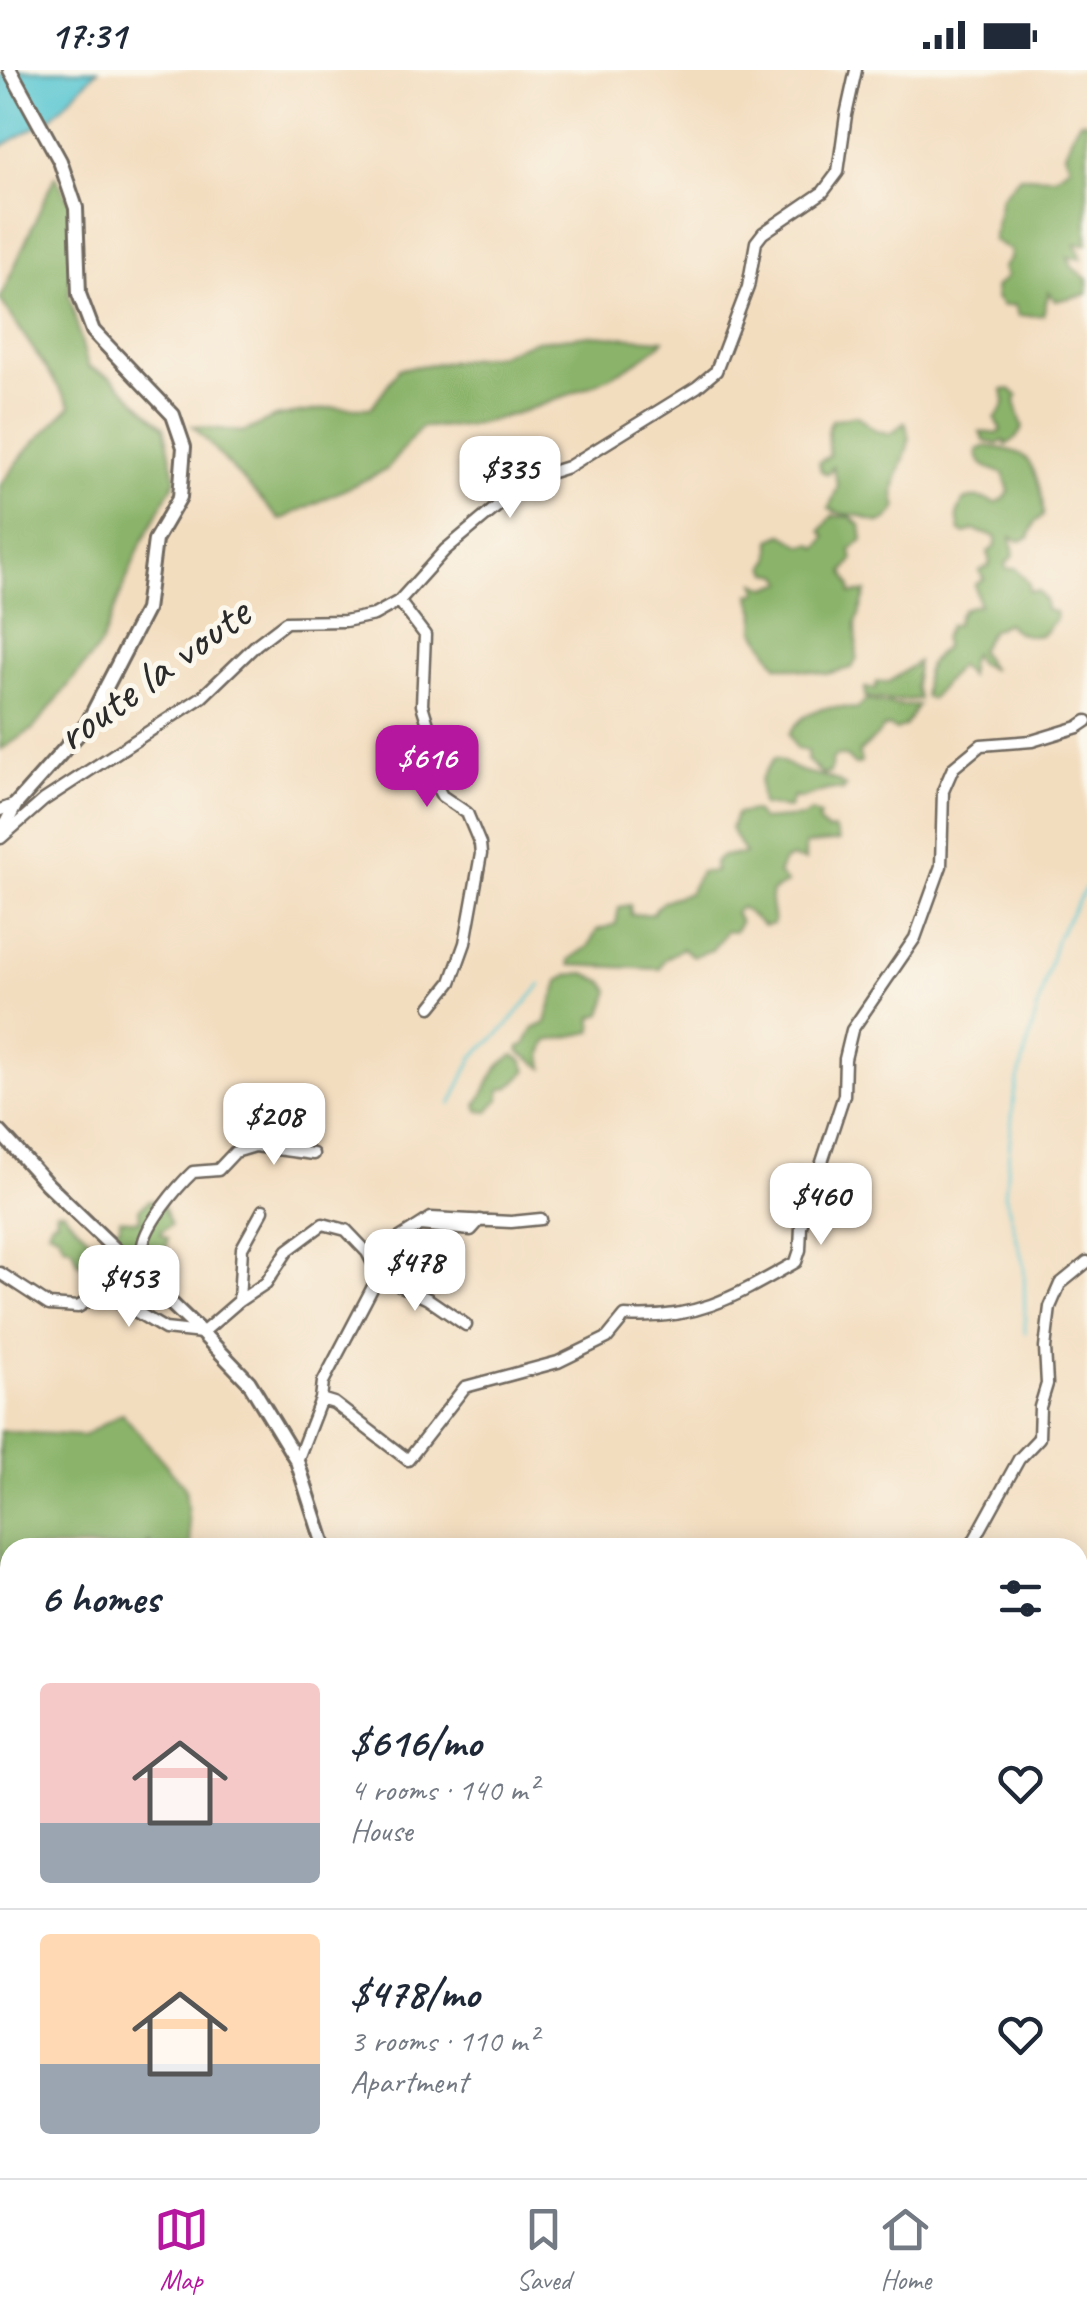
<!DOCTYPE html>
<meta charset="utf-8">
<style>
body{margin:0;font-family:Caveat,sans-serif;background:#f6f6f7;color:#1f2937;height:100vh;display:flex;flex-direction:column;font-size:38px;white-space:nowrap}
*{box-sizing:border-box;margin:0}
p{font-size:32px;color:#747a83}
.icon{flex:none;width:55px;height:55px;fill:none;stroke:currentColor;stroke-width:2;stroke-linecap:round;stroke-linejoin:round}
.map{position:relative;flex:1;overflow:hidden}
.panel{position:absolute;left:0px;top:1468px;width:1088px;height:642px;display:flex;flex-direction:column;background:#fff;border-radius:30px 30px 0 0;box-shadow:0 5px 25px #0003}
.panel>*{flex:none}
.price{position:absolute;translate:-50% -85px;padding:0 22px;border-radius:20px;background:#fff;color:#222;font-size:32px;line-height:65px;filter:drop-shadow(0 2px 5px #0008)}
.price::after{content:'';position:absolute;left:50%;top:60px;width:30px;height:22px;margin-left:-15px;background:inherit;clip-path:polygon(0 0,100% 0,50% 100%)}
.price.active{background:#b5179e;color:#fff}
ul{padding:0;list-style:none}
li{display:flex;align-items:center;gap:30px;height:250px;padding:0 40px}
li+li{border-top:2px solid #e0e1e3}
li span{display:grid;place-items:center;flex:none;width:280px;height:200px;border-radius:10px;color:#555}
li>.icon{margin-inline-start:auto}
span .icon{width:120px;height:120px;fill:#fffc;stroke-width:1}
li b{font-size:42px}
h2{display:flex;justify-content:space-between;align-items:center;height:120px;padding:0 40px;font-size:42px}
.status{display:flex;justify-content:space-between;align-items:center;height:70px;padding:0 50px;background:#fff;direction:ltr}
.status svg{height:28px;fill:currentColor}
.menu{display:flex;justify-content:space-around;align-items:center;height:140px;border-top:2px solid #e0e1e3;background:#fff;font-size:28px;color:#747a83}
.menu a{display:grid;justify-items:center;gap:5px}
.menu .active{color:#b5179e}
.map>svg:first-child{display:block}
.forest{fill:#8bb46a;stroke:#5b704a;stroke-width:2.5}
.sand{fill:#eeda9e;stroke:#8c8264;stroke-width:2.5}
.water{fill:#5bc7d2;stroke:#43797e;stroke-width:2.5}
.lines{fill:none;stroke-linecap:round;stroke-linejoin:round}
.stream{stroke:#5bc7d2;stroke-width:2.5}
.river{stroke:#5bc7d2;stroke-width:15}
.minor-casing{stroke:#71695f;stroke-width:15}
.major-casing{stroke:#71695f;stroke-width:18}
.minor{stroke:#fff;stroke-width:10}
.major{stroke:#fff;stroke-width:12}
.labels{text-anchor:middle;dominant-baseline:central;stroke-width:10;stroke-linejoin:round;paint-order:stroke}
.street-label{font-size:50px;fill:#2b2b2b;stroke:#fbf7ec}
</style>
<div class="status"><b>17:31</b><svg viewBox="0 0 49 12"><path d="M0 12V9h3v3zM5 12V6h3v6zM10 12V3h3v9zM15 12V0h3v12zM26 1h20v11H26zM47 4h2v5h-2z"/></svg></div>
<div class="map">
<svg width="1087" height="2108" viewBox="0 0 1087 2108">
<rect width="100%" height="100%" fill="#fbf7ec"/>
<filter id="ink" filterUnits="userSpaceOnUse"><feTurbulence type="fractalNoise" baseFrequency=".01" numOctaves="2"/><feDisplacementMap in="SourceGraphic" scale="20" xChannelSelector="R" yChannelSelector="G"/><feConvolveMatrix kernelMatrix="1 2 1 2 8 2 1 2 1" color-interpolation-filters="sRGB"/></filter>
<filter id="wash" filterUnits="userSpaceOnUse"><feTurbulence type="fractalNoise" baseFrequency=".0048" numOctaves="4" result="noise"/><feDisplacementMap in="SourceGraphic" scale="40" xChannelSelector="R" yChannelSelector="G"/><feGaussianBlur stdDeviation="2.25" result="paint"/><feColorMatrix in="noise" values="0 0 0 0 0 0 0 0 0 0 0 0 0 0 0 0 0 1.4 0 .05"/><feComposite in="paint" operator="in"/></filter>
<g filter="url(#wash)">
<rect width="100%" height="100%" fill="#f3ddbf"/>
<path class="forest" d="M 1080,51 L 1087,51 L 1087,174 L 1076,174 L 1082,189 L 1068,187 L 1073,198 L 1087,209 L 1087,224 L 1055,231 L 1049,222 L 1043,245 L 1018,246 L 1015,235 L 1003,236 L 996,228 L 995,217 L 1007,207 L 1003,198 L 1010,189 L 1011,181 L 993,170 L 1001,127 L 1020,106 L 1054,107 L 1070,96 L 1065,83 C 1071,71 1071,60 1080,51 Z
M 55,106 L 76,141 L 69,225 L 88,297 L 111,307 L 164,357 L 176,409 L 140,476 L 100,576 L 33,659 L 0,680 L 0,416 L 26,381 L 71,336 L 0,229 Z
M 591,265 L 664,270 C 632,306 524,344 475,354 C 458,358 438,356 421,357 L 386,400 L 280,450 L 193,356 L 244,362 L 275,347 L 331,338 L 371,338 L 399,299 L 498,285 L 535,271 Z
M 1010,319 L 1018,326 L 1015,331 L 1023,358 L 1016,368 L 1006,375 L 1004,370 L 998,374 L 984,371 L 980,362 L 998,364 L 1001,360 L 995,348 C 1004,340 1006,332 1003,320 Z
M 856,345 L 875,360 L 891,364 L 905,352 C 906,353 909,368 909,369 C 907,392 887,414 897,437 C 882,464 874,448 854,445 C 843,443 838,445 829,438 L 838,416 L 833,397 L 828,404 L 821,401 L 819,392 L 829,386 L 828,359 L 832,350 Z
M 986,376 C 997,378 1010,379 1020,384 C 1036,392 1044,430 1043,446 L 1035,452 L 1029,468 L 1020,471 L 1011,467 L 1014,486 L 1005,494 L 1007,499 L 1016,498 L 1029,514 L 1029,521 L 1038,521 L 1045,531 L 1046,540 L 1055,542 L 1056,549 C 1052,552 1049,558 1045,562 C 1034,571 1014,563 1007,553 L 991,561 L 979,580 L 992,600 L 977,592 L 973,584 L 969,594 L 969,606 L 958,596 L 931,629 L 925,627 C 923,604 926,593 944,578 L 943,568 L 950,555 L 956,555 C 960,539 963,537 979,535 L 975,515 L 984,509 L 979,501 L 990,495 L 988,482 L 996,476 L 996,467 L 973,460 L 966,464 L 960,462 L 957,445 L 963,431 C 973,425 984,428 995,433 L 1004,429 L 1009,422 L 1004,404 C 991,399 976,396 977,380 Z
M 832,446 L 851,447 L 861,456 L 863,470 L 851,480 L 853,490 L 844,502 L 851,516 L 851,524 L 866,522 L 856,554 L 857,588 L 852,598 L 826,604 L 777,595 L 755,560 L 756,542 L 750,525 L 758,522 L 756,513 L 768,518 L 785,512 L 781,505 L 769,503 L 766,496 L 771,489 L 771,469 L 783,464 L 803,476 L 812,474 L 818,478 L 826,467 L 821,461 Z
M 917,592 L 915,617 L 919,629 L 891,631 L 865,627 L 865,618 L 875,619 L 877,612 L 889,612 Z
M 866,630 L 899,636 L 918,635 L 905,656 L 896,660 L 889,656 L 883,658 C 877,669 867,673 859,683 L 861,693 L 855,695 L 846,686 L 836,686 L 832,691 L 830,703 L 822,704 L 807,690 L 808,681 L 796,679 L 789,664 C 807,637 826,635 857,639 Z
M 774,689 C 785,691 788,696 798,700 C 814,706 832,705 846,717 L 843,721 C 825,714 810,732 793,727 L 789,738 L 762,735 C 758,709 759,709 774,689 Z
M 754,741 L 761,750 L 803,747 L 811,742 L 820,745 L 818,752 L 828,761 L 834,759 L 839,771 L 805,775 L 805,791 L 792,788 L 784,791 L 778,804 L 787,813 L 772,822 C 768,834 775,842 773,854 L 764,856 L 741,837 L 735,842 L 740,853 L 734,862 L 726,861 L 712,880 L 693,886 L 682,878 L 664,890 L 660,899 L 570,895 L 569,890 L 589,876 L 597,860 L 616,854 L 619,837 L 630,835 L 631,845 L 652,844 C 661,829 673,827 689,823 L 700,802 L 715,802 L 714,792 L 723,786 L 745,784 L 731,759 L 736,744 Z
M 585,903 L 604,912 L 610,921 L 602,944 L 593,947 L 592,962 L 547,971 L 542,984 L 544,998 L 519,982 L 520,976 L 525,975 L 533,959 L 546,953 C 549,937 555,927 559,911 L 568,905 Z
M 514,985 L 523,991 L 527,1001 L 510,1017 L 500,1020 L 500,1028 L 489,1041 L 479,1041 L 477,1034 C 493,1012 488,1000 514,985 Z
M 150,1130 L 162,1135 L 171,1155 L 161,1161 L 161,1165 L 168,1168 L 165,1183 L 156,1189 L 157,1201 L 150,1205 L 141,1188 L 128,1187 L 118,1172 L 111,1169 L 109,1161 L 120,1157 L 120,1149 L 140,1151 L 139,1139 Z
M 56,1141 L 64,1141 C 71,1156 87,1160 96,1179 C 112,1184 123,1193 134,1206 L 126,1221 L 104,1211 L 94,1213 L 86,1201 L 88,1194 L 78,1193 L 73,1178 L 64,1175 L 58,1164 L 48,1160 L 52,1151 L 57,1150 Z
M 122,1343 L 185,1417 L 191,1477 L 148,1477 L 151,1471 L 143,1478 L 10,1478 L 10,1589 L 0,1582 L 0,1361 L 83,1366 Z"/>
<path class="sand" d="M 1078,2075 L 1087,2075 L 1087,2108 L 976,2108 L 998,2100 L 1078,2100 Z"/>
<path class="water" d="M 11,0 L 98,0 L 51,48 L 0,77 L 0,5 Z
M 0,1806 L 10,1821 L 10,1909 L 0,1900 Z
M 760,2100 L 889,2100 L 912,2108 L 734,2108 L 760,2104 Z"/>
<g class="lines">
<path class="stream" d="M 451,1035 L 473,987 L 503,960 L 541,915
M 1025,1263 L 1024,1196 L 1005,1124 L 1014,1025 L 1057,867 L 1087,816"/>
<path class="river" d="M 0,2002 L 10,2003"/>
</g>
</g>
<g filter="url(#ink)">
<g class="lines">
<g class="minor-casing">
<path id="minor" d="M 399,531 L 425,565 L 422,635 L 433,671 L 438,719 L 442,726 L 467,743 L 480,774 L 481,784 L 465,873 L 451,912 L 431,937
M 0,740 L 16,734
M 1,768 L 44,730 L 202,627 L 257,574 L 286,552 L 345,551 L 374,545 L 399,531 L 445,480 L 530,409 L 568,397 L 697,317 L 716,301 L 748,217 L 756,172 L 763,163 L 823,122 L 838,102 L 846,45 L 856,0
M 420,1155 L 471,1160 L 480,1150
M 0,1203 L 49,1235 L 78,1237 L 91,1229 L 104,1227 L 120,1232 L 165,1259 L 202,1263 L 239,1231 L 266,1213 L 288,1180 L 323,1154 L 346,1160 L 367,1182 L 379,1205 L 428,1229 L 466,1255
M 152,1214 C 147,1202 142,1188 143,1175 C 146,1154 177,1117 193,1102 L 218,1100 L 235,1082 L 255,1076 L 313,1084
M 239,1231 L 242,1178 L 263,1140
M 321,1329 L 323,1312 L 398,1169 L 431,1148 L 511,1152 L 541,1149
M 297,1391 L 321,1329 L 334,1333 L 408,1390 L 465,1317 L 558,1292 L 607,1268 L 625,1246 C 696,1251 736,1226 796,1192 L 800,1180 L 801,1156 L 844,1025 L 845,989 L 852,960 L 915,868 L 941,796 L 943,721 L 953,698 L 981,675 L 1032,671 L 1078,657 L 1087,651
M 970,1478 L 1019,1389 L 1039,1368 L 1040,1337 L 1047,1314 L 1045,1278 L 1050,1237 L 1060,1214 L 1087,1192
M 1078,1669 L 1087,1662"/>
</g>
<g class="major-casing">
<path id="major" d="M 0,765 L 16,734 L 87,654 L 146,540 L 155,470 L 180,427 L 184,377 L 173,345 L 93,261 L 79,224 L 76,138 L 60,91 L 10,0
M 0,1062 L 47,1114 L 202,1263 L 249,1312 L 297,1391 L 325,1478
M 1078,1693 L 1087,1696"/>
</g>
<use href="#minor" class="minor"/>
<use href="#major" class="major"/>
</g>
</g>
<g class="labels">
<g class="street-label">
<text transform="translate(152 604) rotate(-36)">route la voute</text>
</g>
</g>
</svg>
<b class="price" style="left:510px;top:451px">$335</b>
<b class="price active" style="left:427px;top:740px">$616</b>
<b class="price" style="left:274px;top:1098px">$208</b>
<b class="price" style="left:821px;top:1178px">$460</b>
<b class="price" style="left:415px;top:1244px">$478</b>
<b class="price" style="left:129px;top:1260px">$453</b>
<section class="panel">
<h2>6 homes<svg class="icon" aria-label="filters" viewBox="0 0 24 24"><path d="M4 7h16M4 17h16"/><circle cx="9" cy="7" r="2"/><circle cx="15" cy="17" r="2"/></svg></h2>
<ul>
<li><span style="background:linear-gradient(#f6c9c9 70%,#9aa5b1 0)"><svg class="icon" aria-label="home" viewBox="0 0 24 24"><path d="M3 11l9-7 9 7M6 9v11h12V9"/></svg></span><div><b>$616/mo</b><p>4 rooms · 140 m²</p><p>House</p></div><svg class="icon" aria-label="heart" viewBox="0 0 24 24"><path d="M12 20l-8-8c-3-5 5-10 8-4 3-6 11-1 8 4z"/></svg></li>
<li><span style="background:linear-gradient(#ffd9b3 65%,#9aa5b1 0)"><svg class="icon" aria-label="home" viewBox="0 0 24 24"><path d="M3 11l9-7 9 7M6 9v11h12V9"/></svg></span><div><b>$478/mo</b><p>3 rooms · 110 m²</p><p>Apartment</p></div><svg class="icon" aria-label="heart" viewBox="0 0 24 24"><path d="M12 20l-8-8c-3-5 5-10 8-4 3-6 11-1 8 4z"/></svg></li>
</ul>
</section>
</div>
<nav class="menu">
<a class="active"><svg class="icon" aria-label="map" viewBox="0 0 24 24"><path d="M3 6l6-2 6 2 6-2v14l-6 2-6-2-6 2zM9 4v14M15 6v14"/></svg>Map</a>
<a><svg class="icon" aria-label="saved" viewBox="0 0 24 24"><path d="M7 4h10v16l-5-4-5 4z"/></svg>Saved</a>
<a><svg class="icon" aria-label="home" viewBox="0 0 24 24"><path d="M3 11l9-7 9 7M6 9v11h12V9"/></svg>Home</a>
</nav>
